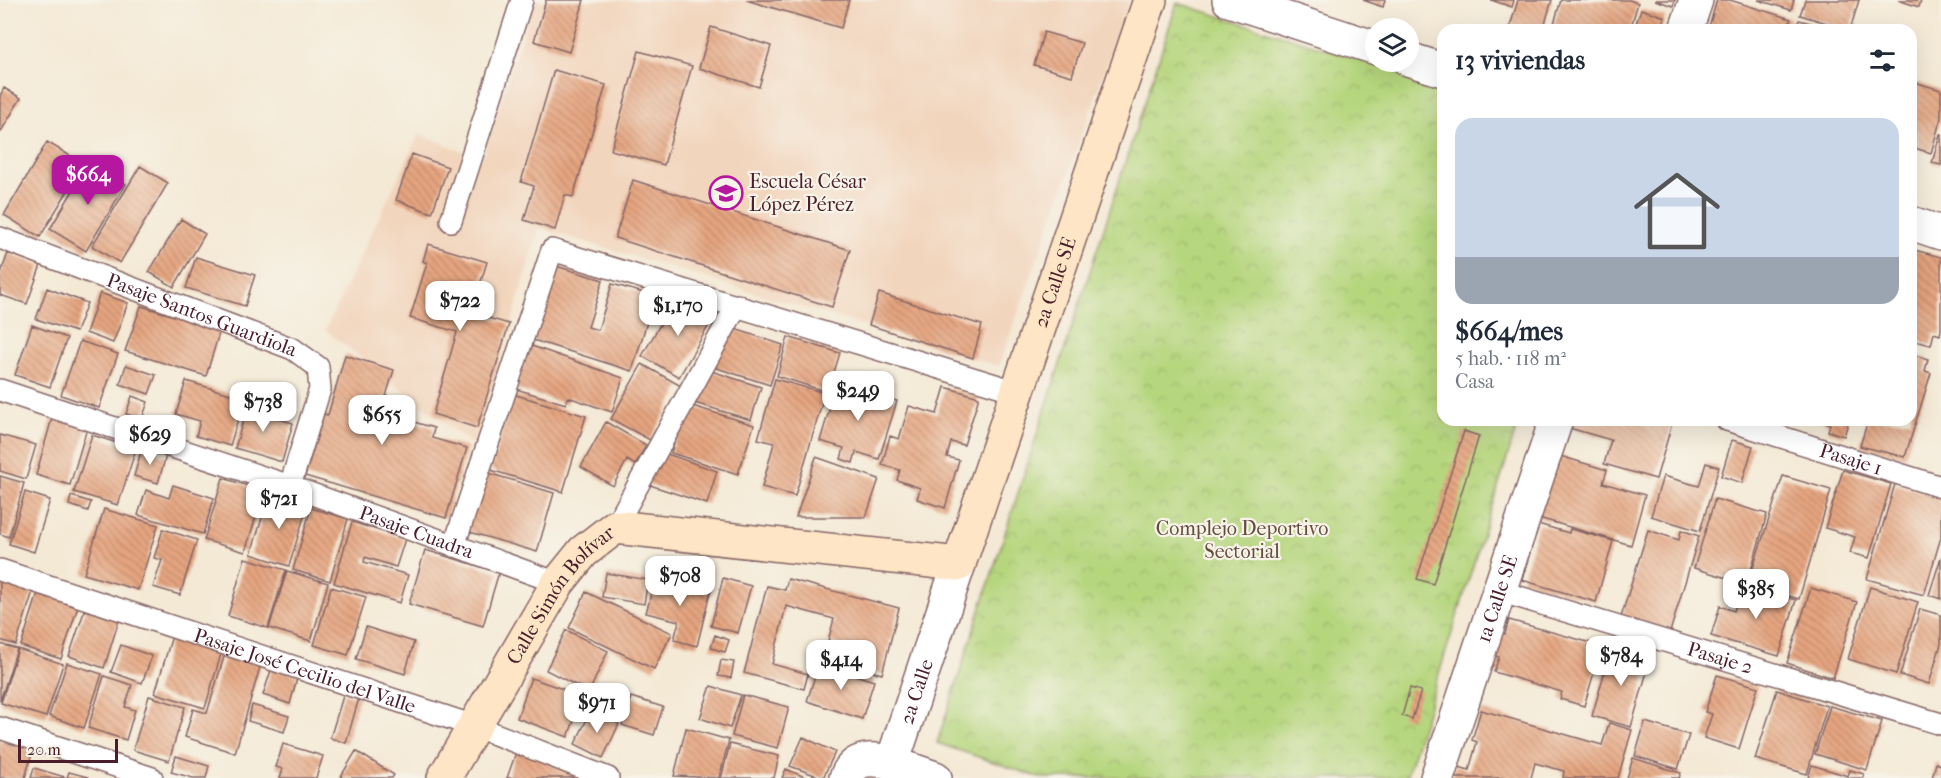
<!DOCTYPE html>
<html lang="es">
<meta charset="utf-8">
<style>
body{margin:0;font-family:"IM FELL French Canon",serif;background:#f2f2f3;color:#1f2937;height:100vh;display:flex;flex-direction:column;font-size:22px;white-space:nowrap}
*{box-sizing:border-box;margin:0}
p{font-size:20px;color:#747a83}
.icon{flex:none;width:33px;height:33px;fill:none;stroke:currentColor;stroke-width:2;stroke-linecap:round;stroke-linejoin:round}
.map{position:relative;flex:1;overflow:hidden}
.drawer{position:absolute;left:1437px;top:24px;width:480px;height:402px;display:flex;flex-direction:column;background:#fff;border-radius:18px;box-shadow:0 6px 24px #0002}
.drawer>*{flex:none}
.controls{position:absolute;left:1365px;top:18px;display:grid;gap:12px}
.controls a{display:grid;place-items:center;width:54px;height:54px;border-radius:50%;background:#fff;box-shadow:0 6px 24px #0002;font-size:30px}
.scale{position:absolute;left:18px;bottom:15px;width:100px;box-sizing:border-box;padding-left:6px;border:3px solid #4a1f2b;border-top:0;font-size:16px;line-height:21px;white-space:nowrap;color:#4a1f2b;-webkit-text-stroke:4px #f7f3e8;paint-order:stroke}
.price{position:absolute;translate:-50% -51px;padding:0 14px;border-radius:12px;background:#fff;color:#222;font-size:20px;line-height:39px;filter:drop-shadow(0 2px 3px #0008)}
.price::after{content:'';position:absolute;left:50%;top:36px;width:18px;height:14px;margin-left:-9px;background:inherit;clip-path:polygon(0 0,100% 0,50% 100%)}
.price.on{background:#b5179e;color:#fff}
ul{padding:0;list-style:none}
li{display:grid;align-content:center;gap:12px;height:318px;padding:0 18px}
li+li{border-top:2px solid #e0e1e3}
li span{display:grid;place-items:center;height:186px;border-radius:18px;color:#555}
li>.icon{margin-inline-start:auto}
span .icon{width:108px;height:108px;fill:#fffc;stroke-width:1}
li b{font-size:26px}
h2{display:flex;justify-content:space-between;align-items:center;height:72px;padding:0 18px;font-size:26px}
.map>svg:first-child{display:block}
.built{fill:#f2d5bd}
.park{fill:url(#park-crowns);stroke:#807a54;stroke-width:1.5}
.building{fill:url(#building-back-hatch)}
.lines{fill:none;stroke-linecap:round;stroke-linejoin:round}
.lane-casing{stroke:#866666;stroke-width:24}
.street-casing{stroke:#866666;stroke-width:36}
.secondary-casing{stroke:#866666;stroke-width:36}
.lane{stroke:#fff;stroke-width:21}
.street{stroke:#fff;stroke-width:33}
.secondary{stroke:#fde5c5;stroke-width:33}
.labels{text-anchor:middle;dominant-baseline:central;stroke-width:4.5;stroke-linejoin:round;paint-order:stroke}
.poi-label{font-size:20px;fill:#4a1f2b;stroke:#f7f3e8;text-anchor:start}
.street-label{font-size:20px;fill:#4a1f2b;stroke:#f7f3e8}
.park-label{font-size:20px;fill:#654d40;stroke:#f7f3e8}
</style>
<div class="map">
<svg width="1941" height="778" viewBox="0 0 1941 778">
<defs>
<pattern id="park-crowns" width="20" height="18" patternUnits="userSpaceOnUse" patternTransform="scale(1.5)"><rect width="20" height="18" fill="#b6d67e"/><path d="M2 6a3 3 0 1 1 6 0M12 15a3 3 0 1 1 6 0" fill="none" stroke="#9eb76d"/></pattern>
<pattern id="building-back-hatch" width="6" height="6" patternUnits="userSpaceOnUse" patternTransform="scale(1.5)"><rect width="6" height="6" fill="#e6a580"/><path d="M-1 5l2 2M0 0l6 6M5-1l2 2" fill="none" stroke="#bc8669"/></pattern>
</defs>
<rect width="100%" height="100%" fill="#f7f3e8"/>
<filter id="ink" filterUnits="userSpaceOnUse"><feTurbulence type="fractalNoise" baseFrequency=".0167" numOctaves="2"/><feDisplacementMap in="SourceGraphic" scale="12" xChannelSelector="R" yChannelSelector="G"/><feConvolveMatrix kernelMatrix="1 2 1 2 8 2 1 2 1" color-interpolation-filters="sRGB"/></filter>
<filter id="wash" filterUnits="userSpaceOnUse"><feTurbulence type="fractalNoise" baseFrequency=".008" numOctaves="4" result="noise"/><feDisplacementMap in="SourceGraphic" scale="24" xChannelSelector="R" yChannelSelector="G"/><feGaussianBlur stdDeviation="1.35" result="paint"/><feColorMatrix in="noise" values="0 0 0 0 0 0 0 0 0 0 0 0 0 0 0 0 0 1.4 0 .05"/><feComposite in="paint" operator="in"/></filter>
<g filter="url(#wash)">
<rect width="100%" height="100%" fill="#f4e9d5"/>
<path class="built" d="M 534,0 L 1130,0 L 999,366 L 539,228 L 476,447 L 325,330 L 419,134 L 482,159 Z"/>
<path class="park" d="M 1177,3 L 1443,85 L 1443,420 L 1519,420 L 1406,778 L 1041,778 L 937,743 Z"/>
<g id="blocks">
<path class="building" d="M 546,0 L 584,0 L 569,52 L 534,41 Z
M 746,0 L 849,0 L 841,28 Z
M 1363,0 L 1385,0 L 1383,7 Z
M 1491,0 L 1514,0 L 1512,7 Z
M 1518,0 L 1552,0 L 1543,30 L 1509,30 Z
M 1561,0 L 1629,0 L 1638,3 L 1630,30 L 1552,30 Z
M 1655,0 L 1675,0 L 1673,6 Z
M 1717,0 L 1730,0 L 1791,19 L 1787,30 L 1708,30 Z
M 1758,0 L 1794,0 L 1791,10 Z
M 1805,0 L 1859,0 L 1850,30 L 1800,15 Z
M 1898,0 L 1921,0 L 1919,7 Z
M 1641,9 L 1665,17 L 1661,30 L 1634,30 Z
M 1799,20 L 1833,29 L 1833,30 L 1796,30 Z
M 711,27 L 771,46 L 759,87 L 699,68 Z
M 1044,32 L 1082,43 L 1072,76 L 1034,65 Z
M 639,51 L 692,66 L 664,165 L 611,150 Z
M 554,70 L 606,85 L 573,197 L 565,195 L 555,230 L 524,220 L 534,186 L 521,182 Z
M 1911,81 L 1941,90 L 1941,118 L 1931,153 L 1911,147 Z
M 4,88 L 21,98 L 0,133 L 0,96 Z
M 1940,134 L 1941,134 L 1941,165 L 1932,163 Z
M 47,142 L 84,164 L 40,237 L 4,215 Z
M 412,154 L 448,167 L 432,213 L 396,200 Z
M 90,162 L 126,184 L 86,251 L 50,229 Z
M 140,166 L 168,183 L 120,263 L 92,246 Z
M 633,180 L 850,250 L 832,307 L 615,238 Z
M 181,219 L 205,234 L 174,287 L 149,272 Z
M 428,244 L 487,262 L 471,313 L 509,324 L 477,428 L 433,414 L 457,332 L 410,318 L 427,263 L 423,261 Z
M 1911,249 L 1941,257 L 1941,330 L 1940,335 L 1934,333 L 1931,345 L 1911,340 Z
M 8,253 L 41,265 L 27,304 L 0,295 L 0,276 Z
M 196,257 L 255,275 L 245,306 L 186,288 Z
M 556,266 L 603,280 L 588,327 L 598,330 L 612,284 L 655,296 L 632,371 L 533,340 Z
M 47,288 L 87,303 L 76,332 L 36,319 Z
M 100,293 L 128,303 L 113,343 L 86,333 Z
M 879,293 L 982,325 L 973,358 L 869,325 Z
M 676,297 L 713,318 L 679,377 L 642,356 Z
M 141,306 L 220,330 L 206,376 L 125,351 Z
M 32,325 L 67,338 L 50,387 L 15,375 Z
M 723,325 L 783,345 L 770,385 L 710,366 Z
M 788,337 L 840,353 L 828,392 L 777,376 Z
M 80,341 L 118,354 L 99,408 L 61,395 Z
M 529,345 L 623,378 L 612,412 L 568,397 L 566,404 L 516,389 Z
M 1911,354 L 1928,359 L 1925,371 L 1931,373 L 1905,457 L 1860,446 L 1868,420 L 1911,420 Z
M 345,355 L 394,370 L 381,412 L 434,428 L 432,438 L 467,448 L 446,518 L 305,476 L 324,414 L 328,415 Z
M 642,364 L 681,386 L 650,440 L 611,419 Z
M 126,365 L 156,375 L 149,394 L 120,384 Z
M 705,369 L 761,387 L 751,420 L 695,403 Z
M 775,379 L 825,393 L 795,496 L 762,487 L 774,443 L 758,439 Z
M 186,381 L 244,398 L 230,446 L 196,436 L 200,421 L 176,414 Z
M 837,384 L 897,401 L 879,459 L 856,452 L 853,463 L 841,459 L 844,448 L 820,441 Z
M 945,387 L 979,397 L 964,445 L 951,442 L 947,457 L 959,460 L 945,508 L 917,499 L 920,488 L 897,480 L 900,470 L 882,465 L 890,436 L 899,439 L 909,406 L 937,414 Z
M 513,394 L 586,416 L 563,492 L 491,470 Z
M 132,396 L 148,402 L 142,419 L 126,414 Z
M 250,397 L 266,402 L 262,414 L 293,423 L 282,462 L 235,448 Z
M 686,404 L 754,425 L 738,474 L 671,453 Z
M 52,418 L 87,428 L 70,485 L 36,475 Z
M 1563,420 L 1673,420 L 1656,479 L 1604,464 L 1611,440 L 1562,426 Z
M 1820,420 L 1849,420 L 1844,436 L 1828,431 L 1830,424 Z
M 606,422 L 646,445 L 635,465 L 627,460 L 613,486 L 581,467 Z
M 1464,431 L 1479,436 L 1433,584 L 1417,579 Z
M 0,435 L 36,445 L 26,479 L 0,471 Z
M 92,435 L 136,449 L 118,505 L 74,492 Z
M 1732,440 L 1753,446 L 1742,483 L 1721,476 Z
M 142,448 L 166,456 L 158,483 L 134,476 Z
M 658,451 L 717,471 L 707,504 L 647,484 Z
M 1550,453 L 1607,470 L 1603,483 L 1645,495 L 1631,545 L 1532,516 Z
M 816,457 L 879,479 L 866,517 L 796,517 Z
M 1706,463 L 1719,467 L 1700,531 L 1651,516 L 1663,476 L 1699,486 Z
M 1843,470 L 1891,484 L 1869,558 L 1850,553 L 1855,537 L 1825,528 Z
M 482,471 L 554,493 L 537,552 L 463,530 Z
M 0,476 L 24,483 L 9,537 L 0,534 Z
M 1783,476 L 1831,490 L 1799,599 L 1748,583 Z
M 223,478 L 264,491 L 245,552 L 204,540 Z
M 1895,484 L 1941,497 L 1941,537 L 1924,595 L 1867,579 Z
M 173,485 L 214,498 L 203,534 L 138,515 L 146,490 L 169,498 Z
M 25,492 L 50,500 L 34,552 L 9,544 Z
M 269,495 L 307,507 L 289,566 L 251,554 Z
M 71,496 L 91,502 L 88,511 L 69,505 Z
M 1715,499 L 1767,514 L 1747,584 L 1694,568 Z
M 311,508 L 348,519 L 330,581 L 293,570 Z
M 104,509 L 158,525 L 138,590 L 84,574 Z
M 352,522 L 405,539 L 396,567 L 365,557 L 364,562 L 408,575 L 400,603 L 334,583 Z
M 1538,524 L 1569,533 L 1570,529 L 1613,541 L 1596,602 L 1522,580 Z
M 163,529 L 197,540 L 180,595 L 153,587 L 162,560 L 154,558 Z
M 1648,530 L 1679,540 L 1681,530 L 1699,536 L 1670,632 L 1621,617 Z
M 425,550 L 499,572 L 483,626 L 409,604 Z
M 1941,557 L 1941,599 L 1929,595 Z
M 245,558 L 286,570 L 268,628 L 228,616 Z
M 287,571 L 328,583 L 311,641 L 269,628 Z
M 606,573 L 648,580 L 644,604 L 602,597 Z
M 0,574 L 35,585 L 16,645 L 0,640 Z
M 656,576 L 711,589 L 697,646 L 674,640 L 679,621 L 646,613 Z
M 723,578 L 751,586 L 738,633 L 711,626 Z
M 788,579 L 899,608 L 882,674 L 850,666 L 855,649 L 828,641 L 834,619 L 786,606 L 772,664 L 808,674 L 804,689 L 744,673 L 767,586 L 785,590 Z
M 1743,584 L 1796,600 L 1779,656 L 1711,636 L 1720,606 L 1734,611 Z
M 40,587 L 80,600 L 61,659 L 21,646 Z
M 331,587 L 366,597 L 348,655 L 314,645 Z
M 1870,587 L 1918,602 L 1896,674 L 1848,659 Z
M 1811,588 L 1857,602 L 1833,678 L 1787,663 Z
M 586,592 L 672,633 L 654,669 L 569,628 Z
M 86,606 L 120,617 L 104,668 L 69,656 Z
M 1920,609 L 1941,615 L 1941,644 L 1929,684 L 1900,675 Z
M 1509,620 L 1602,646 L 1584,706 L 1560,699 L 1562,692 L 1494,672 L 1499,657 L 1486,653 L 1492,630 L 1505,634 Z
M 366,627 L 414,642 L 405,674 L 356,659 Z
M 174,629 L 224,644 L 205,708 L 155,693 Z
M 566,630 L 608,651 L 589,692 L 546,670 Z
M 715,635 L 729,640 L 725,652 L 711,648 Z
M 0,644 L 17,649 L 0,701 Z
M 121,645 L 152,656 L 142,683 L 111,672 Z
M 1612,646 L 1651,658 L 1631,727 L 1592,716 Z
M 227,647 L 263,657 L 235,753 L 185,737 L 193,709 L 207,713 Z
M 18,649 L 63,664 L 46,717 L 1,703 Z
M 721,660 L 734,662 L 731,678 L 718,676 Z
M 67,663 L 102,674 L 84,728 L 49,716 Z
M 819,664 L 874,681 L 862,719 L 807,701 Z
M 272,667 L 298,675 L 290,704 L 263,695 Z
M 1717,675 L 1758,687 L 1739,749 L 1704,738 L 1712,714 L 1705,712 Z
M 104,676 L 132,685 L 125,707 L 135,710 L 126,740 L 88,728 Z
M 531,678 L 583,696 L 568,737 L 517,718 Z
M 711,686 L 741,695 L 730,728 L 700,718 Z
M 1410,688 L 1421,691 L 1412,719 L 1402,716 Z
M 1777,690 L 1827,706 L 1807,774 L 1755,759 Z
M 344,693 L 359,698 L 346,743 L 330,738 Z
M 743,695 L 789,707 L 778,748 L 732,736 Z
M 149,696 L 185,707 L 169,761 L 133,750 Z
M 631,697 L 663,707 L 654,735 L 622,725 Z
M 252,705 L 289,716 L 284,732 L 248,721 Z
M 1830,706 L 1882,721 L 1867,770 L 1815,754 Z
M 1481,710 L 1602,745 L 1609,723 L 1632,730 L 1618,778 L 1563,778 L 1564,771 L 1535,763 L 1531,778 L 1452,778 L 1455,766 L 1469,770 L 1477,742 L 1472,740 Z
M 591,711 L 619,724 L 603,758 L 575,744 Z
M 1645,722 L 1689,735 L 1678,769 L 1635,756 Z
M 686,728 L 729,740 L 719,778 L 674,776 Z
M 803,737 L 835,752 L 823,778 L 790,766 Z
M 0,739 L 33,750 L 25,778 L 0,778 Z
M 283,744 L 323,756 L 316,778 L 280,778 L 283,769 L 276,767 Z
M 519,744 L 608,778 L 507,778 Z
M 730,744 L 779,756 L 774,778 L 721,778 Z
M 356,751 L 394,775 L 392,778 L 340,778 Z
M 176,756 L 209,766 L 206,778 L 193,778 L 171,772 Z
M 1633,758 L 1681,773 L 1679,778 L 1627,778 Z
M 1936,763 L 1941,765 L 1941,778 L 1932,778 Z
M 1812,765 L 1848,776 L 1850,770 L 1864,774 L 1863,778 L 1808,778 Z
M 34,768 L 65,777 L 65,778 L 31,778 Z
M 786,769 L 807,778 L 782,778 Z
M 69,772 L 88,777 L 88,778 L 67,778 Z"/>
</g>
</g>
<g filter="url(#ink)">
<use href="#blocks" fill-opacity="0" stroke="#866666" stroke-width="1.5"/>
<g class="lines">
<g class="lane-casing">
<g id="lane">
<path d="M 451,221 L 522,0"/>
<path id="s1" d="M 0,238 L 293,349 L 318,367 L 320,389 L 290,486"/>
<path id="s2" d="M 0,390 L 290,486 L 558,583"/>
<path id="s3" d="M 1727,420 L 1941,487"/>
<path d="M 615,527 L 737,305"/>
<path d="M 454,546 L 552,250 L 1015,391"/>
<path id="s4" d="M 0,570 L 477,727 L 608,778"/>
<path id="s5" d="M 1499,591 L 1941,724"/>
<path d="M 0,728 L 152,778"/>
</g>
</g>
<g class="street-casing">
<g id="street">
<path d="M 1229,0 L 1376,48"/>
<path d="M 1686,30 L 1696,0"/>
<path d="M 1408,59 L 1443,70"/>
<path d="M 1911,223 L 1941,233"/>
<path d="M 892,763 L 935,778"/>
<path id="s6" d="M 846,778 C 854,756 873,758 892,763 L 959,564"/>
<path id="s7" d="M 1437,778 L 1556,420"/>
</g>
</g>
<g class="secondary-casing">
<g id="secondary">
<path id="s8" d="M 444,778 L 558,583 L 583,552 L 615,527 L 959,564 L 1150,0"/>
</g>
</g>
<use href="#lane" class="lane"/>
<use href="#street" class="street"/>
<use href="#secondary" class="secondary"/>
</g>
</g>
<defs>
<g id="school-ring" transform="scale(1.725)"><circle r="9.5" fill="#f7f3e8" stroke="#b5179e" stroke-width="1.5"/><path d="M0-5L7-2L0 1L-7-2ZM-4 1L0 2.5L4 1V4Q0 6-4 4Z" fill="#b5179e"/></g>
</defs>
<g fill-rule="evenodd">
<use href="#school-ring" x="726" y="193"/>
</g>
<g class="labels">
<g class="poi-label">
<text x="749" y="181">Escuela César<tspan x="749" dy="23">López Pérez</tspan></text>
</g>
<g class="street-label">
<text stroke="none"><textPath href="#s8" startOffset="950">2a Calle SE</textPath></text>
<text stroke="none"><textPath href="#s1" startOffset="216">Pasaje Santos Guardiola</textPath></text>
<text stroke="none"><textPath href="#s3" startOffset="130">Pasaje 1</textPath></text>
<text stroke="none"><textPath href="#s2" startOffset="440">Pasaje Cuadra</textPath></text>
<text stroke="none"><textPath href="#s7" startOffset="189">1a Calle SE</textPath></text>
<text stroke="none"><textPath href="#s8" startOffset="218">Calle Simón Bolívar</textPath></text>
<text stroke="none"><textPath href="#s5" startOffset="231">Pasaje 2</textPath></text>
<text stroke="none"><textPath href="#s4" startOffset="321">Pasaje José Cecilio del Valle</textPath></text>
<text stroke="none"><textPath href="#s6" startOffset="130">2a Calle</textPath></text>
</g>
<g class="park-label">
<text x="1242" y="528">Complejo Deportivo<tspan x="1242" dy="23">Sectorial</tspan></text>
</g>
</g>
</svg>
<div class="controls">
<a><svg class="icon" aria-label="layers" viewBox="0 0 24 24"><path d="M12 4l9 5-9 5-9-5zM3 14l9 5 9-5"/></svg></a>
</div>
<div class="scale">20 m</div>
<b class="price on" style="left:88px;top:206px">$664</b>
<b class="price" style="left:460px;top:332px">$722</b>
<b class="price" style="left:678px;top:337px">$1,170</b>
<b class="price" style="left:858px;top:422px">$249</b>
<b class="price" style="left:263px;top:433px">$738</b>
<b class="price" style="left:382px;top:446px">$655</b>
<b class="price" style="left:150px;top:466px">$629</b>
<b class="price" style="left:279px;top:530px">$721</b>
<b class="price" style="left:680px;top:607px">$708</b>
<b class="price" style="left:1756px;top:620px">$385</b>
<b class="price" style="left:1621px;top:687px">$784</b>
<b class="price" style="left:841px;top:691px">$414</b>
<b class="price" style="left:597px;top:734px">$971</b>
<section class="drawer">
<h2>13 viviendas<svg class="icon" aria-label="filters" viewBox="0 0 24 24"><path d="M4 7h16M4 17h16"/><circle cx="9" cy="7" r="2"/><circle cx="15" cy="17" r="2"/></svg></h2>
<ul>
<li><span style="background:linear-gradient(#c9d6e8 75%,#9aa5b1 0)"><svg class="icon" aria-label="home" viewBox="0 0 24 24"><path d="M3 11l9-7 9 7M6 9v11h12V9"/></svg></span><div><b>$664/mes</b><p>5 hab. · 118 m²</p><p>Casa</p></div></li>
</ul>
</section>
</div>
